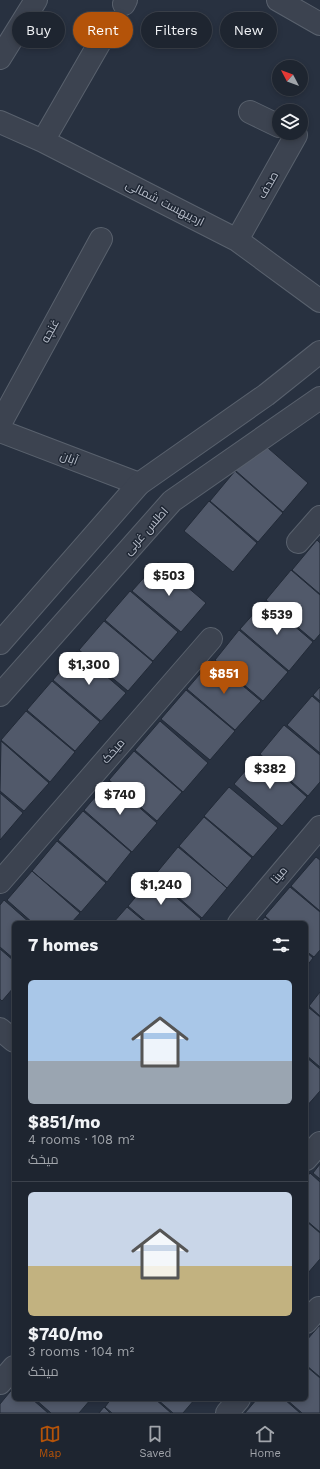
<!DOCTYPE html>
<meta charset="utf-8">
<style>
body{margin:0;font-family:"Work Sans",Cairo,sans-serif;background:#2b313c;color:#f1f3f6;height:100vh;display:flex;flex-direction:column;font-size:15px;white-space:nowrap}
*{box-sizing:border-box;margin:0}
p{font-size:13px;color:#a1a5ab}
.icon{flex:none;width:22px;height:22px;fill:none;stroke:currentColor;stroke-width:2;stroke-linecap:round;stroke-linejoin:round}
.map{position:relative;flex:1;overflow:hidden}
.details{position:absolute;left:12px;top:921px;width:296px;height:480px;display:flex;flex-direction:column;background:#1e2530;border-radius:6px;box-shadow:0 2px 6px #0003,0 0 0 1px #3c424c}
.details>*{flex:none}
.hud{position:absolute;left:12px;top:12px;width:296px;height:36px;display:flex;gap:8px}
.needle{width:26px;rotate:311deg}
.controls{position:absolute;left:272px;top:60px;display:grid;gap:8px}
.controls a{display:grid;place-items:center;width:36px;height:36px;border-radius:50%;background:#1e2530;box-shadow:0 2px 6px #0003,0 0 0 1px #3c424c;font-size:20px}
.price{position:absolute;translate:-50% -34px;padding:0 9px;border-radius:8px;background:#fff;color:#222;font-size:13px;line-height:26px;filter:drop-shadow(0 1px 2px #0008)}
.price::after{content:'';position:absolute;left:50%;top:24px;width:12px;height:9px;margin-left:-6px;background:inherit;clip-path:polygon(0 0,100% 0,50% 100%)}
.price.selected{background:#b45309;color:#fff}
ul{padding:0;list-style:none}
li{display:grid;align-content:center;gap:8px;height:212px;padding:0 16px}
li+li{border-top:1px solid #3c424c}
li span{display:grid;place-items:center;height:124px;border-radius:6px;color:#555}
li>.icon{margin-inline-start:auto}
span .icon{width:72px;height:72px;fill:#fffc;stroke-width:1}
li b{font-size:17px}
h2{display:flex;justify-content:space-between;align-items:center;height:48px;padding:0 16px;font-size:17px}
.chip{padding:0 14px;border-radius:18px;background:#1e2530;box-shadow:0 2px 6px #0003,0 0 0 1px #3c424c;font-size:14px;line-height:36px}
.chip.selected{background:#b45309;color:#fff}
.menu{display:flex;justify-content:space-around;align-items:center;height:56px;border-top:1px solid #3c424c;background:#1e2530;font-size:11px;color:#a1a5ab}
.menu a{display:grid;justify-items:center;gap:2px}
.menu .selected{color:#b45309}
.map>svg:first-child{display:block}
.building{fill:#51596a;stroke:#222a37}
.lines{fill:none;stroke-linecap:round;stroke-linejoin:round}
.minor-casing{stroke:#59616d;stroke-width:24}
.tertiary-casing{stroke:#59616d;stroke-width:24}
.minor{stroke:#3c4350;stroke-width:22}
.tertiary{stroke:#3c4350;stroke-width:22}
.labels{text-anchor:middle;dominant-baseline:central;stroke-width:3;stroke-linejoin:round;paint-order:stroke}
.street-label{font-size:12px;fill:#b8beca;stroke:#202835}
</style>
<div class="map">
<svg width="320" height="1413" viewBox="0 0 320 1413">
<rect width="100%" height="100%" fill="#283140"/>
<path class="building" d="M 260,441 L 308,483 L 283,512 L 235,470 Z
M 235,471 L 283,513 L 258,542 L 210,501 Z
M 209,501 L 257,543 L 233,572 L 184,531 Z
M 317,540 L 320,543 L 320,594 L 292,570 Z
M 158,562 L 206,603 L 181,632 L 132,591 Z
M 291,570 L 320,595 L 320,634 L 314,641 L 266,600 Z
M 130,591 L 178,632 L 153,661 L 105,620 Z
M 265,601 L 313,642 L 289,671 L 240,629 Z
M 104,621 L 153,662 L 128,691 L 79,650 Z
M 239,630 L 288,672 L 263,701 L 215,660 Z
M 77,651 L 126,693 L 101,721 L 53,680 Z
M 212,660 L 261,701 L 235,730 L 187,689 Z
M 52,681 L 100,722 L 75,751 L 27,710 Z
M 320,687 L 320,701 L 313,695 Z
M 186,690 L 235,731 L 210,760 L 161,719 Z
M 312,696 L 320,703 L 320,753 L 287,725 Z
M 26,711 L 75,752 L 50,782 L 1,740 Z
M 160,721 L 208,763 L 183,792 L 135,750 Z
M 284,725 L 320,755 L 320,782 L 308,796 L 260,754 Z
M 1,741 L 49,783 L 24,811 L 0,791 Z
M 134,751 L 182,792 L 157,821 L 109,780 Z
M 259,755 L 307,797 L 282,826 L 234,784 Z
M 109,781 L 157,823 L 132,852 L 84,810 Z
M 229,787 L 278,828 L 253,857 L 204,816 Z
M 0,793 L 23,813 L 0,840 Z
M 83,811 L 131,852 L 107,882 L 58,840 Z
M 204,817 L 252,858 L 227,888 L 179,846 Z
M 57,841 L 106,883 L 81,912 L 32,871 Z
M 178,847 L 227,888 L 202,918 L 154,876 Z
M 316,857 L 320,860 L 320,911 L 291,886 Z
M 32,871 L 80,913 L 71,923 L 33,923 L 7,900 Z
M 153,877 L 201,919 L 197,923 L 148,923 L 128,906 Z
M 290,887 L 320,912 L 320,950 L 314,957 L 306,951 L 306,923 L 273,923 L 265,916 Z
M 4,900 L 30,923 L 14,923 L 14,959 L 0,947 L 0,905 Z
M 127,907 L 146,923 L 113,923 Z
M 265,917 L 272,923 L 260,923 Z
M 0,949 L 14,961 L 14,987 L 2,1001 L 0,999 Z
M 306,952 L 313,958 L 306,967 Z
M 320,992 L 320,1016 L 309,1006 Z
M 308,1007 L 320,1017 L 320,1067 L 306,1055 L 306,1009 Z
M 306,1057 L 320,1069 L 320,1091 L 306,1107 Z
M 320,1164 L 320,1179 L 313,1173 Z
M 310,1173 L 320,1182 L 320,1232 L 306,1220 L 306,1178 Z
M 306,1221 L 320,1233 L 320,1259 L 308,1273 L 306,1272 Z
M 319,1326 L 320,1326 L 320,1377 L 306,1365 L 306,1341 Z
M 306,1366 L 320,1378 L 320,1413 L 302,1413 L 286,1399 L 306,1399 Z
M 14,1387 L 14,1399 L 32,1399 L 48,1413 L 0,1413 L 0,1404 Z
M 35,1399 L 91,1399 L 79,1413 L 51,1413 Z
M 111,1399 L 155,1399 L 171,1413 L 112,1413 L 105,1407 Z
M 157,1399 L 195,1399 L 183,1413 L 173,1413 Z
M 257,1399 L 284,1399 L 300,1413 L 245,1413 Z
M 104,1407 L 110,1413 L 99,1413 Z"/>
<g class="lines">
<g class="minor-casing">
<path id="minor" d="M 278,0 L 320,24
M 124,4 L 126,0
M 0,58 L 36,0
M 250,112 L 279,126
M 0,122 L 43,141 L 237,240 L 320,301
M 43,141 L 107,30
M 237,240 L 296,135 L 293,133
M 0,424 L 101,239
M 0,431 L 139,484
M 298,542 L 320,517
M 0,882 L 211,639
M 239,923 L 320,827
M 0,1029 L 14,1041
M 306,1159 L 320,1143
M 306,1322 L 319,1308
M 0,1383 L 14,1367
M 227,1413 L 239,1399"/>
</g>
<g class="tertiary-casing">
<path id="tertiary" d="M 0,643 L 139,484 L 266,395 L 320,352
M 0,695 L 172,501 L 320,398"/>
</g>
<use href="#minor" class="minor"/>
<use href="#tertiary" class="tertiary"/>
</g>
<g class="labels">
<g class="street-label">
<text transform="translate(268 185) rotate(-60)">صدف</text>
<text transform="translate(165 203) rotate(27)">اردیبهست شمالی</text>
<text transform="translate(50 331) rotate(-61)">غنچه</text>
<text transform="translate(69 458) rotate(21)">آبان</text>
<text transform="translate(146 531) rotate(-48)">اطلس غربی</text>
<text transform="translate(113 751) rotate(-49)">میخک</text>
<text transform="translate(279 875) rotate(-50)">مینا</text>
</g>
</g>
</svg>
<div class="controls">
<a><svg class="needle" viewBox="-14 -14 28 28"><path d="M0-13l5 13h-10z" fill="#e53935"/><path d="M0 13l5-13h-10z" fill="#a1a5ab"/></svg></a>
<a><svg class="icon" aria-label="layers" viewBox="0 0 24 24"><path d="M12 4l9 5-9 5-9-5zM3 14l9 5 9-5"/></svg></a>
</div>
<b class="price" style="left:169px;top:597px">$503</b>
<b class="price" style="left:277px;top:636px">$539</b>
<b class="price" style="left:89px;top:686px">$1,300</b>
<b class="price selected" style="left:224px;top:695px">$851</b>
<b class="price" style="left:270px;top:790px">$382</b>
<b class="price" style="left:120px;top:816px">$740</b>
<b class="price" style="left:161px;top:906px">$1,240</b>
<div class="hud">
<a class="chip">Buy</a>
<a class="chip selected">Rent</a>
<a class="chip">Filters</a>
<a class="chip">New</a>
</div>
<section class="details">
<h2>7 homes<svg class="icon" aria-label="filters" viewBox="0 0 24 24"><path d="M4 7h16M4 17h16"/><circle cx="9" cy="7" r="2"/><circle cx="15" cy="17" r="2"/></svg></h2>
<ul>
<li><span style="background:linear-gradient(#a9c7e8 65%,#9aa5b1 0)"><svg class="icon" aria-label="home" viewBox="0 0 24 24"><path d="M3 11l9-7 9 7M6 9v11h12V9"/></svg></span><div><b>$851/mo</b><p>4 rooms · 108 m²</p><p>میخک</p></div></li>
<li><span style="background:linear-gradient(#c9d6e8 60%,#c2b280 0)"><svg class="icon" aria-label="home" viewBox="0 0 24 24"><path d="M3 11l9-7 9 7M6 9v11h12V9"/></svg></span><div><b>$740/mo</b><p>3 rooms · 104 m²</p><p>میخک</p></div></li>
</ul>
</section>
</div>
<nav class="menu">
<a class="selected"><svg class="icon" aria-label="map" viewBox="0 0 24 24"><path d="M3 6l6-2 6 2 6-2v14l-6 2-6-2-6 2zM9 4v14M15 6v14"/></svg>Map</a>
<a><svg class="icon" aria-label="saved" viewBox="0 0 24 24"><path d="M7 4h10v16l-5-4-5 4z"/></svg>Saved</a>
<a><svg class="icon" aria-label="home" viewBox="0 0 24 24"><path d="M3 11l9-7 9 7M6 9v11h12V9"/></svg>Home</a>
</nav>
